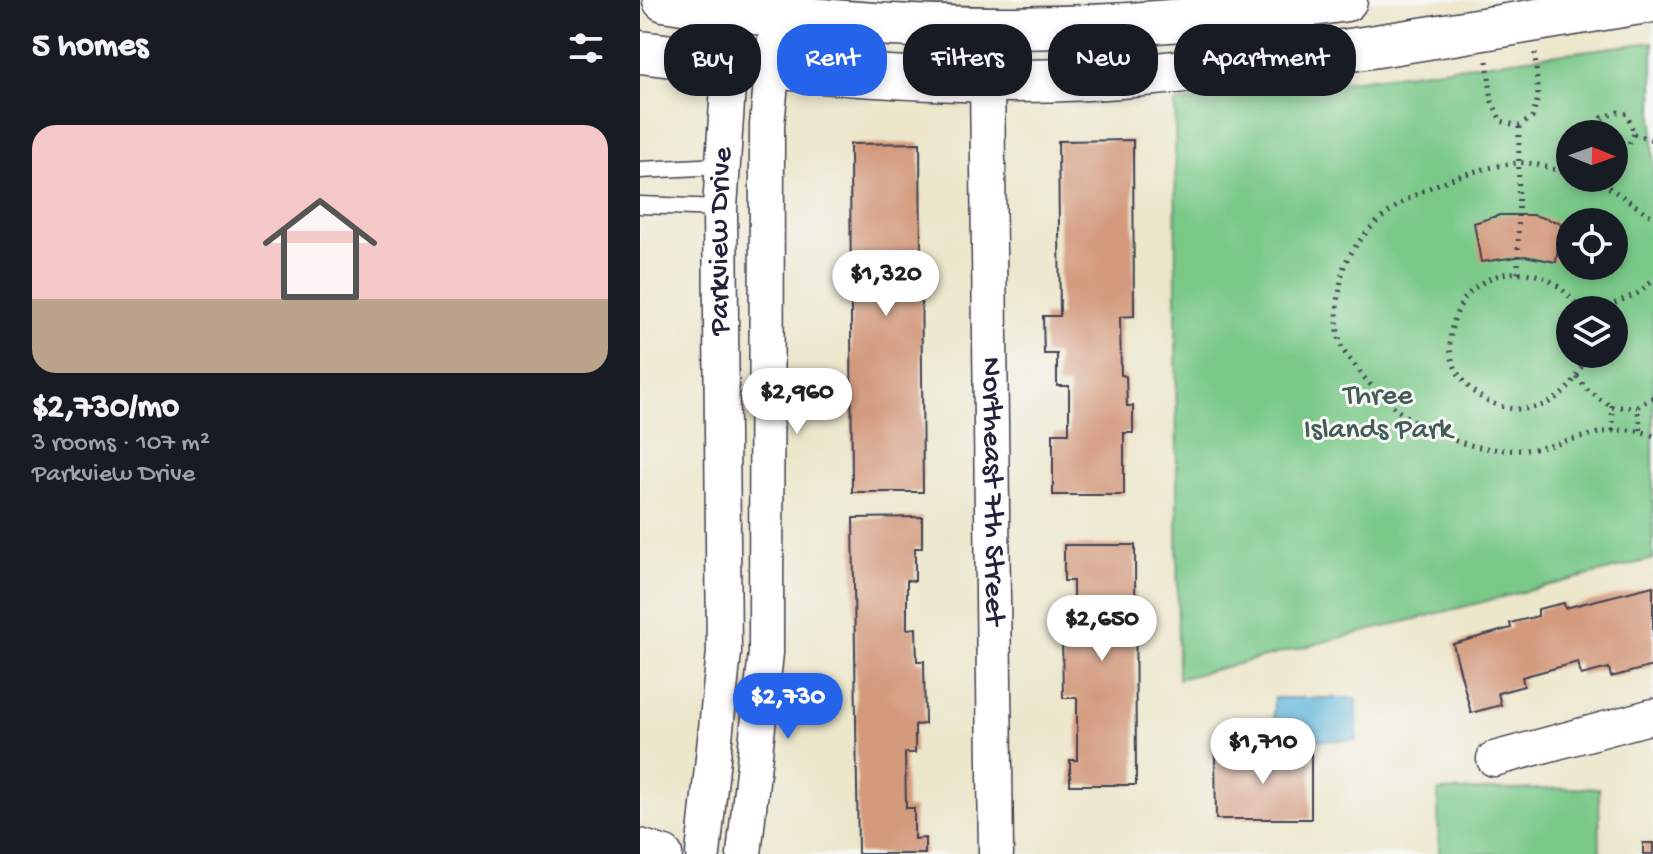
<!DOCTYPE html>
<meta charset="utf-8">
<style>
body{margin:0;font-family:"Gochi Hand",sans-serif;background:#242831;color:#f1f3f6;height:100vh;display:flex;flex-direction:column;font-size:30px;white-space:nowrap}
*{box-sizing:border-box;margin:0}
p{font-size:26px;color:#9ea1a6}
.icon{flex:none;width:44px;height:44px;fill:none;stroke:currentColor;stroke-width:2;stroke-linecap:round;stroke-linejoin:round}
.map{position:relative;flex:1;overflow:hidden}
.panel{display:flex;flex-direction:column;background:#171b24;width:640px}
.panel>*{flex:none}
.hud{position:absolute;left:24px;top:24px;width:760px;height:72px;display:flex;gap:16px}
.needle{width:52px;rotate:91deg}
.controls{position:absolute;left:916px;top:120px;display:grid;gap:16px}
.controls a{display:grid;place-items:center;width:72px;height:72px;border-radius:50%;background:#171b24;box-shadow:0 4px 12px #0003;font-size:40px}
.price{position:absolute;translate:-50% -68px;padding:0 18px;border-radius:28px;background:#fff;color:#222;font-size:26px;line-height:52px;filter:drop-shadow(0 2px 4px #0008)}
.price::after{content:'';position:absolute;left:50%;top:48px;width:24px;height:18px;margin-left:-12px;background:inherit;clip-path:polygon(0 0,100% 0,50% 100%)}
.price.active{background:#2563eb;color:#fff}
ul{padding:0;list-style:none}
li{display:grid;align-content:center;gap:16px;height:424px;padding:0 32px}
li+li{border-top:2px solid #363941}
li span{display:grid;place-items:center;height:248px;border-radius:24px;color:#555}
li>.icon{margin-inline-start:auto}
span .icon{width:144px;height:144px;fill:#fffc;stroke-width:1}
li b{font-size:34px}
h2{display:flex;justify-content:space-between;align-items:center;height:96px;padding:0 32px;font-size:34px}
.chip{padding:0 28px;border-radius:32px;background:#171b24;box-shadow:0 4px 12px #0003;font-size:28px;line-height:72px}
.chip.active{background:#2563eb;color:#fff}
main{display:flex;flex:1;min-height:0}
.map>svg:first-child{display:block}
.green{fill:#7ac989;stroke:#4e7662;stroke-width:2;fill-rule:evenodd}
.water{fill:#5eb4da;stroke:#406b8a;stroke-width:2}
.building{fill:#d39a7d}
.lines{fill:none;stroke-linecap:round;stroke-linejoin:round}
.service-casing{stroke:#403f51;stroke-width:19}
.minor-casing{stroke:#403f51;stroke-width:37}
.tertiary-casing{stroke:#403f51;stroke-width:45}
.path{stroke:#403f51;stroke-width:5;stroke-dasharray:2 6;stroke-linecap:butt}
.service{stroke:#fff;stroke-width:16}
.minor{stroke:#fff;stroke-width:34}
.tertiary{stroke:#fff;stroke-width:42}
.labels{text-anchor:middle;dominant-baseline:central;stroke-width:6;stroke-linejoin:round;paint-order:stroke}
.street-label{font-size:30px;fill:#22223b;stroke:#f6f6f2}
.park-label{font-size:30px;fill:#415c56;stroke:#f6f6f2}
</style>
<main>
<section class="panel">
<h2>5 homes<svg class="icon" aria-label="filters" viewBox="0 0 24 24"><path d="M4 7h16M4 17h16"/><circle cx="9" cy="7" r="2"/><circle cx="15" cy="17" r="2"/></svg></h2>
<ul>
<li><span style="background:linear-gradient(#f6c9c9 70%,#b9a48a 0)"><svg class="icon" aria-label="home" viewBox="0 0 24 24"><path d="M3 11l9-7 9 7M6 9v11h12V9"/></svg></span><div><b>$2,730/mo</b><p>3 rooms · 107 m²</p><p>Parkview Drive</p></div></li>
</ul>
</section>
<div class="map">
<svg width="1013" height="854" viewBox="0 0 1013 854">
<rect width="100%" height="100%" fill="#f6f6f2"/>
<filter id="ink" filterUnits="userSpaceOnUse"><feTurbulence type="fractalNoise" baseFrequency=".0125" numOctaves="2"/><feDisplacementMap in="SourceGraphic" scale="16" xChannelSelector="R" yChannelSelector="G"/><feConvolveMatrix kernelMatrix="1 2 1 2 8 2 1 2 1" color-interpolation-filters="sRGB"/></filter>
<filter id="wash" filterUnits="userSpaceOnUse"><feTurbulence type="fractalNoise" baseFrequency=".006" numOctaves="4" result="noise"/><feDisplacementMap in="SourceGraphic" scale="32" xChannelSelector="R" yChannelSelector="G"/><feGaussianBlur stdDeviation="1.8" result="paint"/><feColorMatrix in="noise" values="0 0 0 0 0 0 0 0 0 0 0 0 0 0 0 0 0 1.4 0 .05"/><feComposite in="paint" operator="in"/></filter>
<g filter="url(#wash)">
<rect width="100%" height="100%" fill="#ece6cb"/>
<path class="green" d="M 1013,42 L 1013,559 L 538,679 L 535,103 ZM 930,134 L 974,134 L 974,178 L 930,178 ZM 930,222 L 974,222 L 974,266 L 930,266 ZM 930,310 L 974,310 L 974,354 L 930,354 Z
M 959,788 L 960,854 L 799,854 L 798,791 Z"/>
<path class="water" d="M 634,698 L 717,698 L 717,740 L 633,741 Z"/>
<g id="blocks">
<path class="building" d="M 493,140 L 494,316 L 480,317 L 481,375 L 486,376 L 487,406 L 493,406 L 493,433 L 484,433 L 484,495 L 413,495 L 413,433 L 429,433 L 429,386 L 417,386 L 417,354 L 404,354 L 403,316 L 420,316 L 418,141 Z
M 280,143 L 283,492 L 212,492 L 210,144 Z
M 860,215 L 893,215 L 921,223 L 916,262 L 885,256 L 841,262 L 834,223 Z
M 282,517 L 282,548 L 275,548 L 275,581 L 267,580 L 267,629 L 276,628 L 277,661 L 284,661 L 285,724 L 275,725 L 275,753 L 265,753 L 266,808 L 274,808 L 274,839 L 285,838 L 285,854 L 218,854 L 213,518 Z
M 424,545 L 495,545 L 496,785 L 430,785 L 430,760 L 437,760 L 437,698 L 423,698 L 422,635 L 433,635 L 433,581 L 424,581 Z
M 1013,586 L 1013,666 L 971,677 L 969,668 L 941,675 L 938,662 L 882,677 L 884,686 L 858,693 L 861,705 L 831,713 L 813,644 L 871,628 L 870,623 L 898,616 L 898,609 L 924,603 L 925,608 Z
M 575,753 L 671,753 L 671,819 L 576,819 Z
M 1003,843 L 1013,843 L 1013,854 L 1003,854 Z"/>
</g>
</g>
<g filter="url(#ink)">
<use href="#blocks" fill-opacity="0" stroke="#403f51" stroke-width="2"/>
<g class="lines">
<g class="service-casing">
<path id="service" d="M 0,170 L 81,166
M 0,205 L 80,208"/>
</g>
<g class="minor-casing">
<g id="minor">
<path id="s1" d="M 347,79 L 356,854"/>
<path d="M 854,759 L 1013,716"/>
<path d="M 0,846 L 25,854"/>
<path id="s2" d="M 63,854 L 84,652 L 80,208 L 93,12"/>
<path d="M 104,854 L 126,653 L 127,125 L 137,18"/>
</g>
</g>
<g class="tertiary-casing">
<path id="tertiary" d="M 24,0 C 250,38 480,36 706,0
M 0,52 C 153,71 311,88 466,78 C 650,65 831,30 1013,1"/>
</g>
<path class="path" d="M 847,61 L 852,101 L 861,121 L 879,126 L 892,118 L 898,98 L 895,53
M 961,134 L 962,118 L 978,112 L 987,114 L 994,134 L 989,144 L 974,148
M 994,134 L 1013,140
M 930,174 C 914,170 893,161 877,163 C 813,171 734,203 705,264 C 701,273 701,285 699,294 C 696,311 696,331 702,348 C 706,356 715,365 720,372 C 758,423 819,453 883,450 C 925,448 974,417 1013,436
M 947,178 L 959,181 L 1013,217
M 878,273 L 879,126
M 940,310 C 922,284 901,270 868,273 C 851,275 832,287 823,301 C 766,393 913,462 946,354
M 960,310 L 998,293 L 1013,281
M 937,377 L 949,392 L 972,407
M 1001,430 L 997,407 L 1013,397
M 973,431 L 972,407 L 997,407"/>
<use href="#service" class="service"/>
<use href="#minor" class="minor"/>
<use href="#tertiary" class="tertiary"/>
</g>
</g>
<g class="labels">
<g class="street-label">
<text stroke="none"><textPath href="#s2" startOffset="614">Parkview Drive</textPath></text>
<text stroke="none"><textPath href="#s1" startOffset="412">Northeast 7th Street</textPath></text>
</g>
<g class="park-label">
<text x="738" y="397">Three<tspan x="738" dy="34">Islands Park</tspan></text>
</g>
</g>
</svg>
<div class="controls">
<a><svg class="needle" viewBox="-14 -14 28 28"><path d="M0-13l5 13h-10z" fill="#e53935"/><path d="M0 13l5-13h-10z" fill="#9ea1a6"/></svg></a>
<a><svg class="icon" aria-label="locate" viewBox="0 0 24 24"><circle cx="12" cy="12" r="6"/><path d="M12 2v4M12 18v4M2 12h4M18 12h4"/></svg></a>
<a><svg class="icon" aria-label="layers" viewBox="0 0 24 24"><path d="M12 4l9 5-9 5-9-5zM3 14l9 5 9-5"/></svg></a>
</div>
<b class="price" style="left:246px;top:318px">$1,320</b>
<b class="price" style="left:157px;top:436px">$2,960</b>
<b class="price" style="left:462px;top:663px">$2,650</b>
<b class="price active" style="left:148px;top:741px">$2,730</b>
<b class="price" style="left:623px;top:786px">$1,710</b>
<div class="hud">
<a class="chip">Buy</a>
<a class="chip active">Rent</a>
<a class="chip">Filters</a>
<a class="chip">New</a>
<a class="chip">Apartment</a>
</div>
</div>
</main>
